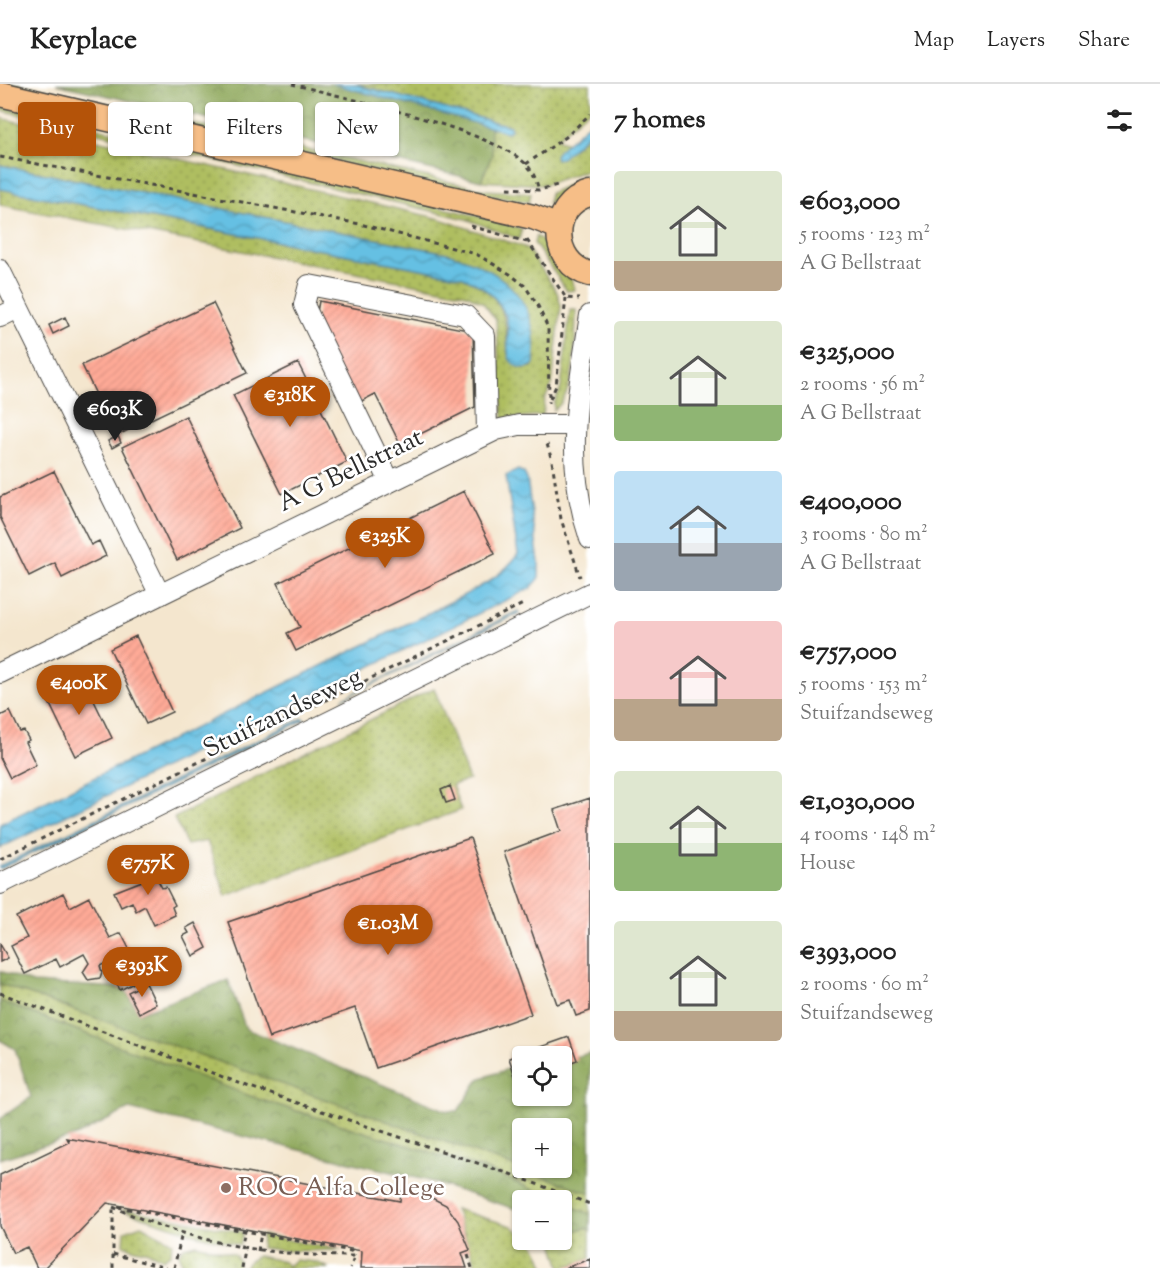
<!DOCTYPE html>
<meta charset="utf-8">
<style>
body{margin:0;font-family:"Sorts Mill Goudy",serif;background:#f6f6f6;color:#222;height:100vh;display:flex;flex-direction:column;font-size:22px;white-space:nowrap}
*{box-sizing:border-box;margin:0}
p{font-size:20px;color:#767676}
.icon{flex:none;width:33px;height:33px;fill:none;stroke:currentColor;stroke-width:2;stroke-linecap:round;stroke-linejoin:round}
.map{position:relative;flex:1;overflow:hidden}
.sheet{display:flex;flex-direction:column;background:#fff;width:570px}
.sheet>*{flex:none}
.guide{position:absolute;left:18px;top:18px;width:482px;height:54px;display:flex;gap:12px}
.controls{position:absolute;left:512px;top:962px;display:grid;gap:12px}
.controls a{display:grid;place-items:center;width:60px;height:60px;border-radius:6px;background:#fff;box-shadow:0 2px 4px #0004;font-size:30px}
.price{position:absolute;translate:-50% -51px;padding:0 14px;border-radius:21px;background:#b45309;color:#fff;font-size:20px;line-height:39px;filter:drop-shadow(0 2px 3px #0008)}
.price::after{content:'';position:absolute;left:50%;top:36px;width:18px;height:14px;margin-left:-9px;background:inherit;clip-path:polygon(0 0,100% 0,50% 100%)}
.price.active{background:#222;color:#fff}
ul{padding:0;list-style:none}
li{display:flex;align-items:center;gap:18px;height:150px;padding:0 24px}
li span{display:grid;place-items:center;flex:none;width:168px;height:120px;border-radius:6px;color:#555}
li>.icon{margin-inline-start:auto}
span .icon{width:72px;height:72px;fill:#fffc;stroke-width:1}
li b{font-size:26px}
h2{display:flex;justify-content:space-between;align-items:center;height:72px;padding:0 24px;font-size:26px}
.chip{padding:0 21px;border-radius:6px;background:#fff;box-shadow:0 2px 4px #0004;font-size:21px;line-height:54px}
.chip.active{background:#b45309;color:#fff}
header{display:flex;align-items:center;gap:36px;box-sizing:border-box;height:84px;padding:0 30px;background:#fff;border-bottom:2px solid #e0e0e0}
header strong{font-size:28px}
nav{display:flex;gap:33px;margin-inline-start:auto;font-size:21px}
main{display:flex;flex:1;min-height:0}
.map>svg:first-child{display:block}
.green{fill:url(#green-dots);stroke:#6d7446;stroke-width:1.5}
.forest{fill:url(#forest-crowns);stroke:#5b6841;stroke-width:1.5;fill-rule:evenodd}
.water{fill:url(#water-waves);stroke:#487687;stroke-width:1.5}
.building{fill:url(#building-hatch)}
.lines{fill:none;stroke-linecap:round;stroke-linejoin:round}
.minor-casing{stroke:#494743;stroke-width:22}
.major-casing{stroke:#494743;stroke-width:27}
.path{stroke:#494743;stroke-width:3;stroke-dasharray:4.5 4.5;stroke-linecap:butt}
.minor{stroke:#fff;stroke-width:20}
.major{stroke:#f6be87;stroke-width:24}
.education-dot{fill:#8d6e63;stroke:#fff;stroke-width:2}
.labels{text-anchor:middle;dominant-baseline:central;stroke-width:5;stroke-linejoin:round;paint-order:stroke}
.street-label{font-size:26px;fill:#2b2b2b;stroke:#fff}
.education-label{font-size:26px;fill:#785e54;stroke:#fff;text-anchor:start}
</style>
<header>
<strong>Keyplace</strong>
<nav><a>Map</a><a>Layers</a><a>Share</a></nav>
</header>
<main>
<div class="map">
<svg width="590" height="1184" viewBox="0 0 590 1184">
<defs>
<pattern id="green-dots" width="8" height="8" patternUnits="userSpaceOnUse" patternTransform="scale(1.5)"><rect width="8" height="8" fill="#afbe61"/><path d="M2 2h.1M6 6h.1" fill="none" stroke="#8f9b50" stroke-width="1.8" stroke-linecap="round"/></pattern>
<pattern id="forest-crowns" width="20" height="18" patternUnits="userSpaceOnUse" patternTransform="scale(1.5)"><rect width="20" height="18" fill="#8ba557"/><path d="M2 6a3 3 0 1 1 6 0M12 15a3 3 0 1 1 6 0" fill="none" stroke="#728748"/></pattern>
<pattern id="water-waves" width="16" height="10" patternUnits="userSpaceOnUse" patternTransform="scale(1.5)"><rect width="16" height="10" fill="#65c0e3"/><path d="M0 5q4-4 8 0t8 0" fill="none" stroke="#539cb8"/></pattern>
<pattern id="building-hatch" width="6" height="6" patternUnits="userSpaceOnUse" patternTransform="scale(1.5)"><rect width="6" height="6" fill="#ffaa97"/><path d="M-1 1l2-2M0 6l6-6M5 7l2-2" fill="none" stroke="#db9282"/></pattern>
</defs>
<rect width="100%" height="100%" fill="#fff"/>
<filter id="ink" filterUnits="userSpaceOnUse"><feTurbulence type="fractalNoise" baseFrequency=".0167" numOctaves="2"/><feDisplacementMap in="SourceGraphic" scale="12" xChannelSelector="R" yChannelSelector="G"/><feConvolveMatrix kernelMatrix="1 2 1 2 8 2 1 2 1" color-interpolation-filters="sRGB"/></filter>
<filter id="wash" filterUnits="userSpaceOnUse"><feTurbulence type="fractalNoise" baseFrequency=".008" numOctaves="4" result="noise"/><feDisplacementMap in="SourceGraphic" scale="24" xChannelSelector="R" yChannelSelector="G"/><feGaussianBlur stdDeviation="1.35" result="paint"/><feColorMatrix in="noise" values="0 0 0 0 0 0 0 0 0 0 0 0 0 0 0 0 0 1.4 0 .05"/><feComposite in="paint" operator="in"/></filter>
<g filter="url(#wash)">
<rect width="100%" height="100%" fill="#f4e6ce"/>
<path class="green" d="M 0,0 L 19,0 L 485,106 L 531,109 L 529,118 L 467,108 Z
M 354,0 L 590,0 L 590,25 L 556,55 L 568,59 L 558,67 L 574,64 L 590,48 L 590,85 L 543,101 L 481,97 L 492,71 L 490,43 L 507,48 L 510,42 Z
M 0,22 L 491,135 L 522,145 L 519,155 L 466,135 L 0,26 Z
M 0,34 L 437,134 L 527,164 L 557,208 L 561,222 L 552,301 L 545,315 L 543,331 L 503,335 L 496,236 L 483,219 L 467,210 L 0,121 L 0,105 L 463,193 C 504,211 506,230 508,271 L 520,284 L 532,283 L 535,274 L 533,248 L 447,169 L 0,81 Z
M 590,92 L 590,102 L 548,119 L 550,109 Z
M 536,152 C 553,164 570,186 575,206 L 567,207 L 534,159 Z
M 570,226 L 576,226 C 575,252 577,311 554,326 L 554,319 L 561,304 Z
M 434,604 L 469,696 L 452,701 L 461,726 L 226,812 L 207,757 L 187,761 L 174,734 Z
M 0,900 L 590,1109 L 590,1130 L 487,1086 L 255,1014 L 0,917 Z
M 124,1125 L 243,1148 L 240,1161 L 194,1150 L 122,1126 Z
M 455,1125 L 512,1142 L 522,1151 L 522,1155 C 537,1155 540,1172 545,1184 L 477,1184 Z
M 141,1141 L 172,1158 L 171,1169 L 163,1175 C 147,1164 138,1168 124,1161 L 125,1147 Z
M 586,1144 L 590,1146 L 590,1175 L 561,1184 L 552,1155 L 561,1155 L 561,1150 Z
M 262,1151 L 342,1166 L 289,1167 L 261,1164 Z
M 196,1160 L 234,1170 L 239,1177 L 237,1183 L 188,1184 L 182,1182 L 179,1169 L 184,1163 Z
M 258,1172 L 282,1177 L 288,1182 L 295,1176 L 316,1178 L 329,1184 L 245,1184 L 249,1177 Z"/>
<path class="forest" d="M 56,0 L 333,0 L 490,43 L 492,71 L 481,97 Z
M 0,887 L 33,899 L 124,904 L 139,929 L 228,896 L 246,945 L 447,1027 L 458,1027 L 479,995 L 514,983 L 522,998 L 522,1011 L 561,1011 L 561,994 L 570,990 L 566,975 L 590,969 L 590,1109 L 0,900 ZM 522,1044 L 561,1044 L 561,1083 L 522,1083 Z
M 0,917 L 258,1015 L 487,1086 L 557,1116 L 522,1116 L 522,1127 L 425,1096 L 129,1025 L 78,1051 L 0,1075 L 0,1035 L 31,1013 L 15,965 L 0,956 Z
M 561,1118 L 590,1130 L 590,1146 L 586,1144 L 561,1150 Z"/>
<path class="water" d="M 333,0 L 354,0 L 510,42 L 511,46 L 507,48 Z
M 590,38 L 590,48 L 562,74 L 556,75 L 555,71 L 558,67 Z
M 0,81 L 447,169 C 505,186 540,216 534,280 C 527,287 516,284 510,276 C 506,268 508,257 508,248 C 508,220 486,203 463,193 L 0,105 Z
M 518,386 L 524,389 L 527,395 L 539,478 L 539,495 L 531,504 L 0,764 L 0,740 L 429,529 C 457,513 500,498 518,470 L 506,392 Z
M 518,527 L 519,529 L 342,615 Z
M 303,634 L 304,636 L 0,785 L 0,782 Z"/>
<g id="blocks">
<path class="building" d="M 319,217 L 473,247 L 475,323 L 400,360 L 375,310 L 356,320 L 315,239 Z
M 213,219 L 247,289 L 116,352 L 82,281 Z
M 65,233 L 69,242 L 53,250 L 49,241 Z
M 298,279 L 347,378 L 282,410 L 233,311 Z
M 186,332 L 240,444 L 177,476 L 122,363 Z
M 118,352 L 121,359 L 112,364 L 108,357 Z
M 54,387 L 91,461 L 99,457 L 106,472 L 62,494 L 55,479 L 29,492 L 0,433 L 0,413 Z
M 464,407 L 495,470 L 296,567 L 287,549 L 300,543 L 278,499 Z
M 136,552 L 172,628 L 146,640 L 110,565 Z
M 82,592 L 112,654 L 75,672 L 45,610 Z
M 10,627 L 20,648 L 24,647 L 29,656 L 25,658 L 36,681 L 10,694 L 0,674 L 0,632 Z
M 450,702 L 455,716 L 446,719 L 441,706 Z
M 590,714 L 590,927 L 576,932 L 570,916 L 557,920 L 504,768 L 561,747 L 554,726 Z
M 470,754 L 531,930 L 376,984 L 355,924 L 269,954 L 228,838 Z
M 145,779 L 151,790 L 154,789 L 162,804 L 166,803 L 175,821 L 172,823 L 175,831 L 154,841 L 145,822 L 136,827 L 132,818 L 121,823 L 114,808 L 142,797 L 135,784 Z
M 63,809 L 70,823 L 89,813 L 110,854 L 121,849 L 144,894 L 120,906 L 106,879 L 100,882 L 102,888 L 100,894 L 88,896 L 83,888 L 89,879 L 84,870 L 60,883 L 56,875 L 25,890 L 11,862 L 27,854 L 16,833 Z
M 195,839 L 207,864 L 193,872 L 183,852 L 189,849 L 186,844 Z
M 0,860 L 8,874 L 0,878 Z
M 146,899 L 156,920 L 139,929 L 128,908 Z
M 569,953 L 577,976 L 561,982 L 561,972 L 522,972 L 522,996 L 517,998 L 509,974 Z
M 67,1054 L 400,1117 L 401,1107 L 432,1114 L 446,1121 L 458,1137 L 470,1166 L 462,1169 L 467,1184 L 361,1184 L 362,1167 L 107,1119 L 44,1184 L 37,1184 L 27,1163 L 13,1169 L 0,1142 L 0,1091 L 69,1058 Z
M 590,1175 L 590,1184 L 565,1184 Z"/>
</g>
</g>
<g filter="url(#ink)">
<use href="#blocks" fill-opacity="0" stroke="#494743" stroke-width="1.5"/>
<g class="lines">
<g class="minor-casing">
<path id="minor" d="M 0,186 L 160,511
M 590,231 C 578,311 563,376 590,455
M 0,233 L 18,224
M 390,398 L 304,221 L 309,201 L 465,231 L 485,252 L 487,350
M 0,589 L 496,346 L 519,341 L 573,341
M 0,800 L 590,509"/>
</g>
<g class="major-casing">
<path id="major" d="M 0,10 L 533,133 L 559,143
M 590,110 C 548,120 550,180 590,190"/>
</g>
<path class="path" d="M 292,0 C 345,14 493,46 527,81 C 534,89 536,96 539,106
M 0,73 L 360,140 L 476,170 L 510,190 L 525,202 L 538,222 L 548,244 L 549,319
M 526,80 L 566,53 L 590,30
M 508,104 L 539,106 L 561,100
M 471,142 L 527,158
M 527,156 L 566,214 L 579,215
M 550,315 L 556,302 L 566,214
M 547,360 L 552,377 L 561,435 L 580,493
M 0,775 L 525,519
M 0,909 L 247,1002 L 510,1090 L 590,1120
M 113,1123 C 195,1159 266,1172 355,1172 L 350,1184
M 118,1123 L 351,1167 L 355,1172
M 241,1165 L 245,1146
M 258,1167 L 261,1149
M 113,1170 L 166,1184
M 468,1171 L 472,1184
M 113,1184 L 113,1123
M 174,1184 L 182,1149
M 242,1184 L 245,1166"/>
<use href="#minor" class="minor"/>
<use href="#major" class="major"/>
</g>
</g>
<circle class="education-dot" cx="226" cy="1104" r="6"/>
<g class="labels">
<g class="street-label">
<text transform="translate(351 387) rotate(-26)">A G Bellstraat</text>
<text transform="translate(283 630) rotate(-26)">Stuifzandseweg</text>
</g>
<g class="education-label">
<text x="238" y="1104">ROC Alfa College</text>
</g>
</g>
</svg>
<div class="controls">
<a><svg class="icon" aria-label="locate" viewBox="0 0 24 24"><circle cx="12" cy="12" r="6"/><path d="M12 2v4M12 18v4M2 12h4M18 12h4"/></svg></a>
<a>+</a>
<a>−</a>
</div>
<b class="price" style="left:290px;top:344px">€318K</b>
<b class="price active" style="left:115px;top:358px">€603K</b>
<b class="price" style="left:385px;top:485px">€325K</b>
<b class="price" style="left:79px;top:632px">€400K</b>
<b class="price" style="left:148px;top:812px">€757K</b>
<b class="price" style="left:388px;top:872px">€1.03M</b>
<b class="price" style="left:142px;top:914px">€393K</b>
<div class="guide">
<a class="chip active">Buy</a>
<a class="chip">Rent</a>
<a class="chip">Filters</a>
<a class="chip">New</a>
</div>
</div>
<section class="sheet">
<h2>7 homes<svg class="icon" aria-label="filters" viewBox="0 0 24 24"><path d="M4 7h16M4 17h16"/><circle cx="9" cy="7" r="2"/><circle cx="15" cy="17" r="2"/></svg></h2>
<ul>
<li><span style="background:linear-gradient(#dfe7d0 75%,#b9a48a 0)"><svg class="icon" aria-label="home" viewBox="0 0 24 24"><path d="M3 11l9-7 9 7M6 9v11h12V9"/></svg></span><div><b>€603,000</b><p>5 rooms · 123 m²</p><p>A G Bellstraat</p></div></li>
<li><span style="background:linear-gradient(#dfe7d0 70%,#8fb573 0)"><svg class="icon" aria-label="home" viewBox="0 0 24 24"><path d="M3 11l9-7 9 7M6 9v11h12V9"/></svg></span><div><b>€325,000</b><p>2 rooms · 56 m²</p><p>A G Bellstraat</p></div></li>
<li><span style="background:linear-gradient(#bfe0f5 60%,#9aa5b1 0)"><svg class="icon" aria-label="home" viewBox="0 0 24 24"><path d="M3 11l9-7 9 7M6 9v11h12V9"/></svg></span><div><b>€400,000</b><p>3 rooms · 80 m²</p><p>A G Bellstraat</p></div></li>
<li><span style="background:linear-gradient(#f6c9c9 65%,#b9a48a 0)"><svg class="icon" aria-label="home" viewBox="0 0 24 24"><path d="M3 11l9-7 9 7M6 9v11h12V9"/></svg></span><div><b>€757,000</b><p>5 rooms · 153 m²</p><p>Stuifzandseweg</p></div></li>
<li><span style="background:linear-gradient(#dfe7d0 60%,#8fb573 0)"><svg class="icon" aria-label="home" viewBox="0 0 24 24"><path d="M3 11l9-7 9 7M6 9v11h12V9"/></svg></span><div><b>€1,030,000</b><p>4 rooms · 148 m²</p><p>House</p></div></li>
<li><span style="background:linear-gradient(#dfe7d0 75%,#b9a48a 0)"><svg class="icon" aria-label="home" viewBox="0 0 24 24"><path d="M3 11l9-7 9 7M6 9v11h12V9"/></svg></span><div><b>€393,000</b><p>2 rooms · 60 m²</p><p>Stuifzandseweg</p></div></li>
</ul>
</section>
</main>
